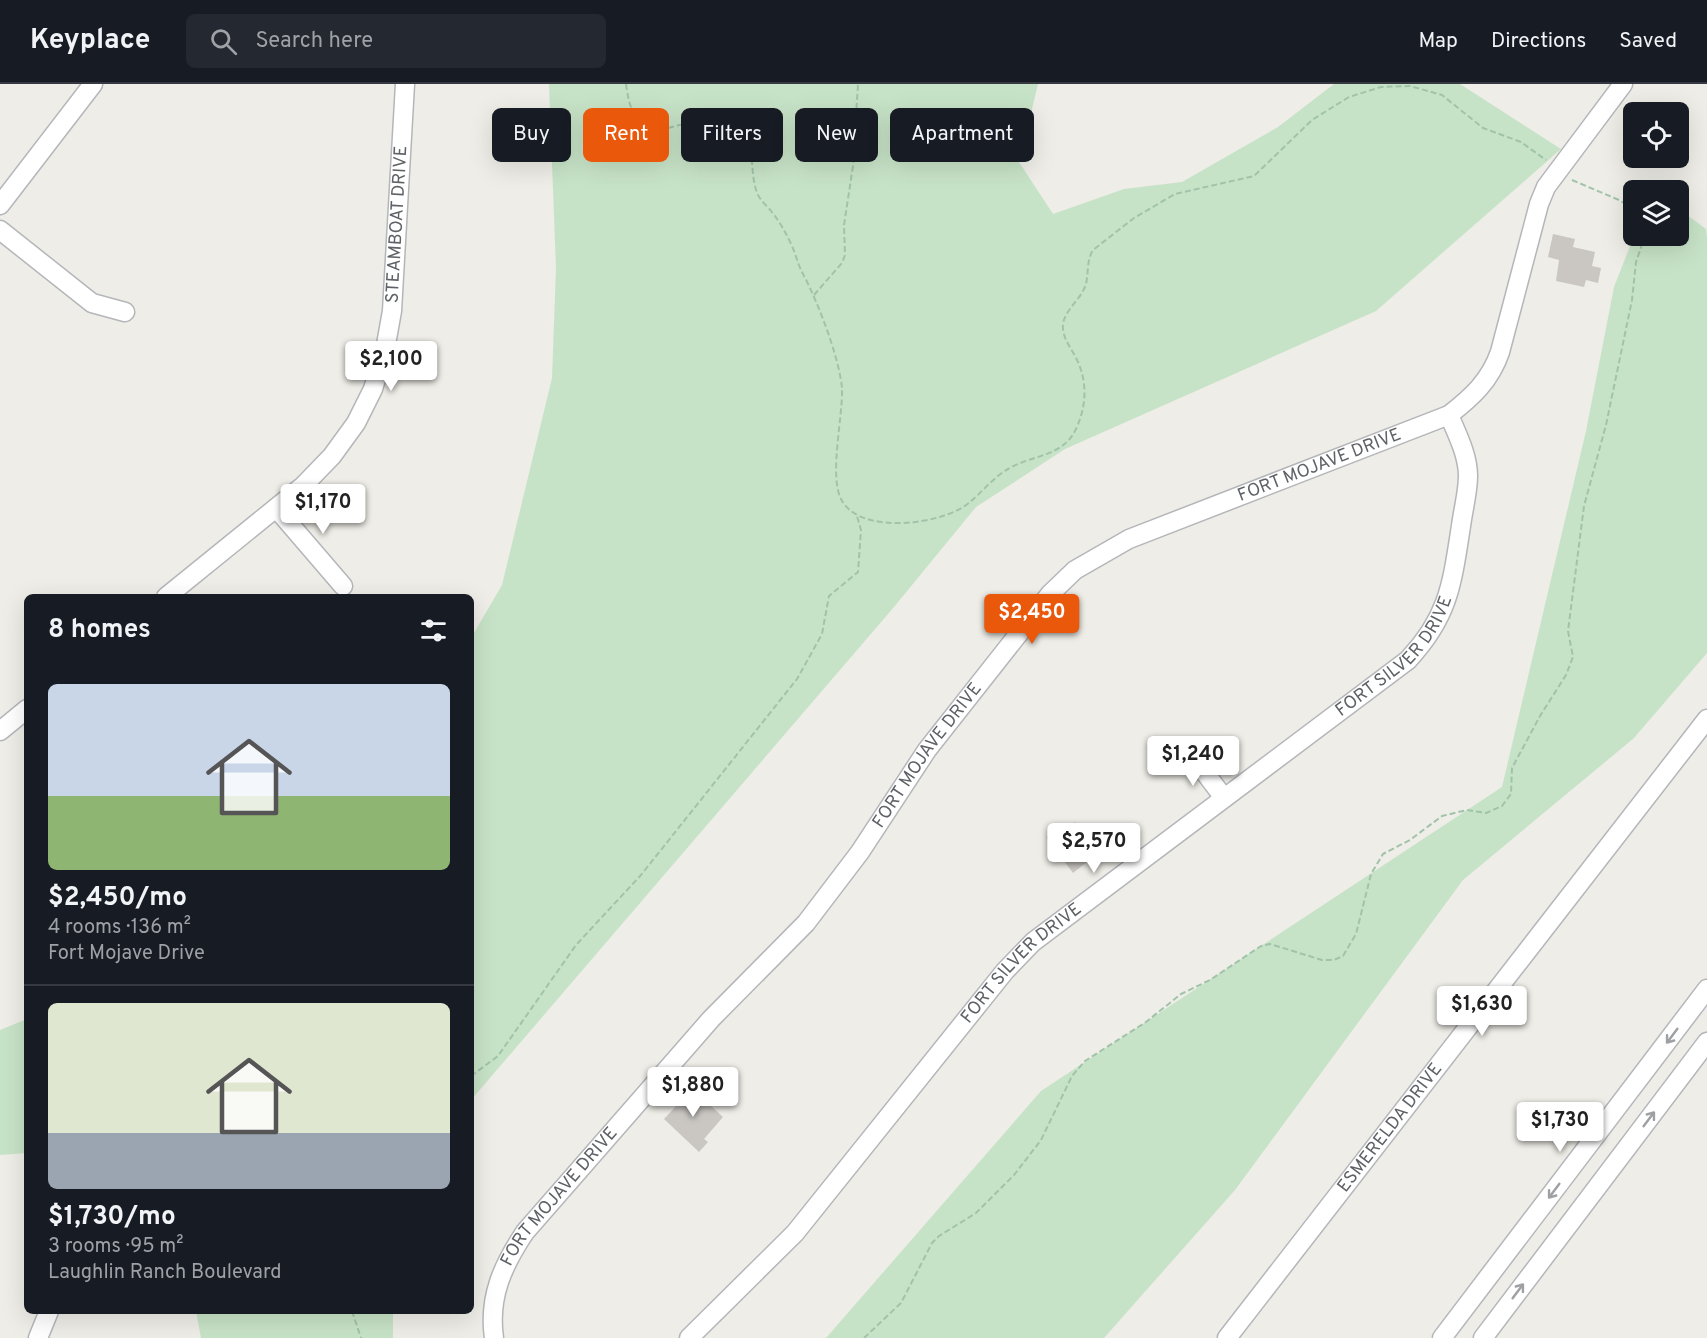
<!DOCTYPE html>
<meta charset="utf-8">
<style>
body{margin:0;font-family:Overpass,sans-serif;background:#242831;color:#f1f3f6;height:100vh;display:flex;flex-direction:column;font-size:22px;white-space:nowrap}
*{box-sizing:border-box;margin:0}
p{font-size:20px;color:#9ea1a6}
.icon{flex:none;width:33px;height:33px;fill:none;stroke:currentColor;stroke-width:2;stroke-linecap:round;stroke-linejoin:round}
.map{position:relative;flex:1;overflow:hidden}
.side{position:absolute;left:24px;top:510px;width:450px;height:720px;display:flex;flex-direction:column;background:#171b24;border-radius:9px;box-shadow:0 6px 24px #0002}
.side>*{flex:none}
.guide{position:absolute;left:492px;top:24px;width:570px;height:54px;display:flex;gap:12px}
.tools{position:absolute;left:1623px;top:18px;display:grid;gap:12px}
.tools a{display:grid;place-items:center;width:66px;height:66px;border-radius:9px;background:#171b24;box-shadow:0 6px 24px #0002;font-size:30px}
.price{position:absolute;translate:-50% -51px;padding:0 14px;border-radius:6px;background:#fff;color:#222;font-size:20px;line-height:39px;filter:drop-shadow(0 2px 3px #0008)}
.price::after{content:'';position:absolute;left:50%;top:36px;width:18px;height:14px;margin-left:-9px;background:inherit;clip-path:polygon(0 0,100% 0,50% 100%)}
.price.selected{background:#ea580c;color:#fff}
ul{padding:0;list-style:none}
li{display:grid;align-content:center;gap:12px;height:318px;padding:0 24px}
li+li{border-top:2px solid #363941}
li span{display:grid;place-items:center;height:186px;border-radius:9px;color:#555}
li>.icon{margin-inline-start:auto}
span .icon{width:108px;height:108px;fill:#fffc;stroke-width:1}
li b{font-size:26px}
h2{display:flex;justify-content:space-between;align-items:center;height:72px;padding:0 24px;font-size:26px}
.pill{padding:0 21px;border-radius:9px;background:#171b24;box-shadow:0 6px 24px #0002;font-size:21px;line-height:54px}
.pill.selected{background:#ea580c;color:#fff}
header{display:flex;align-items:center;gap:36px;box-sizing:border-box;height:84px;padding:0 30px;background:#171b24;border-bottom:2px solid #363941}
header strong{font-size:28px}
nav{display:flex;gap:33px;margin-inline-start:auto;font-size:21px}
.search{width:420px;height:54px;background:#242831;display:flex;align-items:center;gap:15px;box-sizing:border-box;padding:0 21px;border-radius:9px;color:#9ea1a6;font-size:22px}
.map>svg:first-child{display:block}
.green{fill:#c7e3c7}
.building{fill:#cac7c3}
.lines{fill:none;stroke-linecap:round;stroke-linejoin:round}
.minor-casing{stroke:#b4b6ba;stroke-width:21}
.path{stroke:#a0c3aa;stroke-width:2;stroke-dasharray:6 3;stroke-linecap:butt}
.minor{stroke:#fff;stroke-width:18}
.oneway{stroke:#9ea0a3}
.labels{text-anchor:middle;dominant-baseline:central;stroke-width:6;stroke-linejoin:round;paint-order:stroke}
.street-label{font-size:18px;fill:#5e6165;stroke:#fff}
</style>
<header>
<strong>Keyplace</strong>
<div class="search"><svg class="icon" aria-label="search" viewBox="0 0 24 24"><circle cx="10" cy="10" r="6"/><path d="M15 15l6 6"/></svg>Search here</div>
<nav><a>Map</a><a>Directions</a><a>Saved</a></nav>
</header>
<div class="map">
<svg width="1707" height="1254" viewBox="0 0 1707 1254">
<rect width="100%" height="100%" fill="#eeede7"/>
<path class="green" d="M 549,0 L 1038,0 L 1019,78 L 1053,130 L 1124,105 L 1182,98 L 1278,43 L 1334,0 L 1460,0 L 1561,65 L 1376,227 L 1065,365 L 976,423 L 894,523 L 471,1016 L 471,554 L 502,501 L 552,294 L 556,184 Z
M 1679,125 L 1706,145 L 1707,153 L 1707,569 L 1634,654 L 1463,796 L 1235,1106 L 1104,1254 L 826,1254 L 1041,1007 L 1502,703 L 1586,347 L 1614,203 L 1634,152 L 1678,152 Z
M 27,935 L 27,1069 L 0,1071 L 0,946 Z
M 196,1227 L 393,1227 L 393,1254 L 201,1254 Z"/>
<path class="building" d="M 1553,150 L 1575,155 L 1573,163 L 1595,168 L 1592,182 L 1601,184 L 1598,199 L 1586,196 L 1584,203 L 1556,197 L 1559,176 L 1548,173 Z
M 1075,738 L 1102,774 L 1091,781 L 1088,777 L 1073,789 L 1046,753 L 1058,745 L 1061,749 Z
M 688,1001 L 723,1033 L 704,1055 L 708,1058 L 699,1068 L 664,1035 L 678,1020 L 674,1016 Z"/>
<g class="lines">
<g class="minor-casing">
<g id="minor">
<path d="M 0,121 L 93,0"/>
<path d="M 0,146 L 92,219 L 125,228"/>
<path d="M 276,424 L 343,502"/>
<path id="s1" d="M 166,513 L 303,402 L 332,372 L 356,339 L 373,305 L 385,266 L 392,227 L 405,0"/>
<path d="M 0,647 L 27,625"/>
<path d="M 1191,670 L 1224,714"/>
<path d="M 38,1254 L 49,1227"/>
<path id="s2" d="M 494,1254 C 488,1213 503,1181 525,1148 L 711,935 L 806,839 L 860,768 L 927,666 L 1050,510 L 1075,486 L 1129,455 L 1449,331 C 1472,313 1490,297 1500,268 L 1539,120 L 1546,103 L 1623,0"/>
<path id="s3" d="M 689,1254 L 795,1149 L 1005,887 L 1033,858 L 1408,576 C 1449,532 1452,500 1461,442 C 1463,426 1468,408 1468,392 C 1468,371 1457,350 1449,331"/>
<path id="s4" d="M 1227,1254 L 1707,635"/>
<path d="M 1442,1254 L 1707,905"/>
<path d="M 1483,1254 L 1707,958"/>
</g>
</g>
<path class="path" d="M 626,0 C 637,87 688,18 731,39 C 760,53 747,87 758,111 C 761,117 767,122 771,127 C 780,138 786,149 792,162 C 796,171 798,181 803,190 C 818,218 839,273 842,304 C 843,333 829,391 841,415 C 859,452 944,441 970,418 C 982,408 995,392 1008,385 C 1031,371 1063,373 1076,345 C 1087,321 1088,296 1075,272 C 1070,263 1064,255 1063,245 C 1061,230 1078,218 1084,205 C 1090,193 1085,179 1093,166 L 1134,134 L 1175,110 L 1254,92 L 1312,36 L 1349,13 L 1381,3 L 1410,2 L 1442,11 L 1483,44 L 1521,58 L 1546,76
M 1572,96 L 1619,116 L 1634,125
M 814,211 L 842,179 L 845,171 L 844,141 L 853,82 L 858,0
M 471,992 L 498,972 L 576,861 L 641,791 L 797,595 L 822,550 L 829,512 L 858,488 L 861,446 L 857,432
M 352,1227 L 361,1254
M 864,1254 L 901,1219 L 932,1159 L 939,1152 L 976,1129 L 1014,1091 L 1041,1056 L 1072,992 L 1085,977 L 1146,938 L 1181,910 L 1210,896 L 1261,862 L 1270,860 L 1322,876 L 1334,876 L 1343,872 L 1356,850 L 1371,790 L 1383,770 L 1410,756 L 1442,732 L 1467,726 L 1486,729 L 1502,722 L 1511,710 L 1512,684 L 1540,632 L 1566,591 L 1573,573 L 1568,547 L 1584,422 L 1606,341 L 1632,216 L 1636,178 L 1645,152"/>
<use href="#minor" class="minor"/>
</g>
<defs><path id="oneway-shaft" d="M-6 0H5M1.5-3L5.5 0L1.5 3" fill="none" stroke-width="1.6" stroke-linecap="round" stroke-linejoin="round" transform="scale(1.5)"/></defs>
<g class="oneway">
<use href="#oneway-shaft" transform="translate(1672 952) rotate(127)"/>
<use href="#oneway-shaft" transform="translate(1649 1035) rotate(-53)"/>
<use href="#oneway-shaft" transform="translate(1554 1107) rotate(127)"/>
<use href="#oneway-shaft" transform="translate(1518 1207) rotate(-53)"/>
</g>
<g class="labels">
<g class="street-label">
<text stroke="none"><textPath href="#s1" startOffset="464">STEAMBOAT DRIVE</textPath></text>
<text stroke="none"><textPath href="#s2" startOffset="1242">FORT MOJAVE DRIVE</textPath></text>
<text stroke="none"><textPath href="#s3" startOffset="988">FORT SILVER DRIVE</textPath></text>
<text stroke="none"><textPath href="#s2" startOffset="738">FORT MOJAVE DRIVE</textPath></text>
<text stroke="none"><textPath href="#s3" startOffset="502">FORT SILVER DRIVE</textPath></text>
<text stroke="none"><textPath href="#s4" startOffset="266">ESMERELDA DRIVE</textPath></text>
<text stroke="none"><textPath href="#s2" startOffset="162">FORT MOJAVE DRIVE</textPath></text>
</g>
</g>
</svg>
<div class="tools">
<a><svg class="icon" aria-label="locate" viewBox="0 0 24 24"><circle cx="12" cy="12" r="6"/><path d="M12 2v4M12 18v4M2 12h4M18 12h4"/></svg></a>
<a><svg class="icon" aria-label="layers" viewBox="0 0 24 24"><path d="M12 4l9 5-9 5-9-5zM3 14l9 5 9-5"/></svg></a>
</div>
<b class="price" style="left:391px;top:308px">$2,100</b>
<b class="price" style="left:323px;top:451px">$1,170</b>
<b class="price selected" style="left:1032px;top:561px">$2,450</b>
<b class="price" style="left:1193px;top:703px">$1,240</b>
<b class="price" style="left:1094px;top:790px">$2,570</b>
<b class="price" style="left:1482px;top:953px">$1,630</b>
<b class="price" style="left:693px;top:1034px">$1,880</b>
<b class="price" style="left:1560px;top:1069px">$1,730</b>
<div class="guide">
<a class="pill">Buy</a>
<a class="pill selected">Rent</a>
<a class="pill">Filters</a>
<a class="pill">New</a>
<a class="pill">Apartment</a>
</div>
<section class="side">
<h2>8 homes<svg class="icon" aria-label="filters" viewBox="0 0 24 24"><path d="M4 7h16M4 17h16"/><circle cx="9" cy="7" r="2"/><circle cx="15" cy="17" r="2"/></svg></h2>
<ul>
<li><span style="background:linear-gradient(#c9d6e8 60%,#8fb573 0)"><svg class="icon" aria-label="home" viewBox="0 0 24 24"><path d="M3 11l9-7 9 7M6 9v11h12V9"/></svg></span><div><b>$2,450/mo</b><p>4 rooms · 136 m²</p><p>Fort Mojave Drive</p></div></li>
<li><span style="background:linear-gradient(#dfe7d0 70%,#9aa5b1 0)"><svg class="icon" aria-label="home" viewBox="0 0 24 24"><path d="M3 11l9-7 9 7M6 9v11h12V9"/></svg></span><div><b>$1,730/mo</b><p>3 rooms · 95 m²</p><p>Laughlin Ranch Boulevard</p></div></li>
</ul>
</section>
</div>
